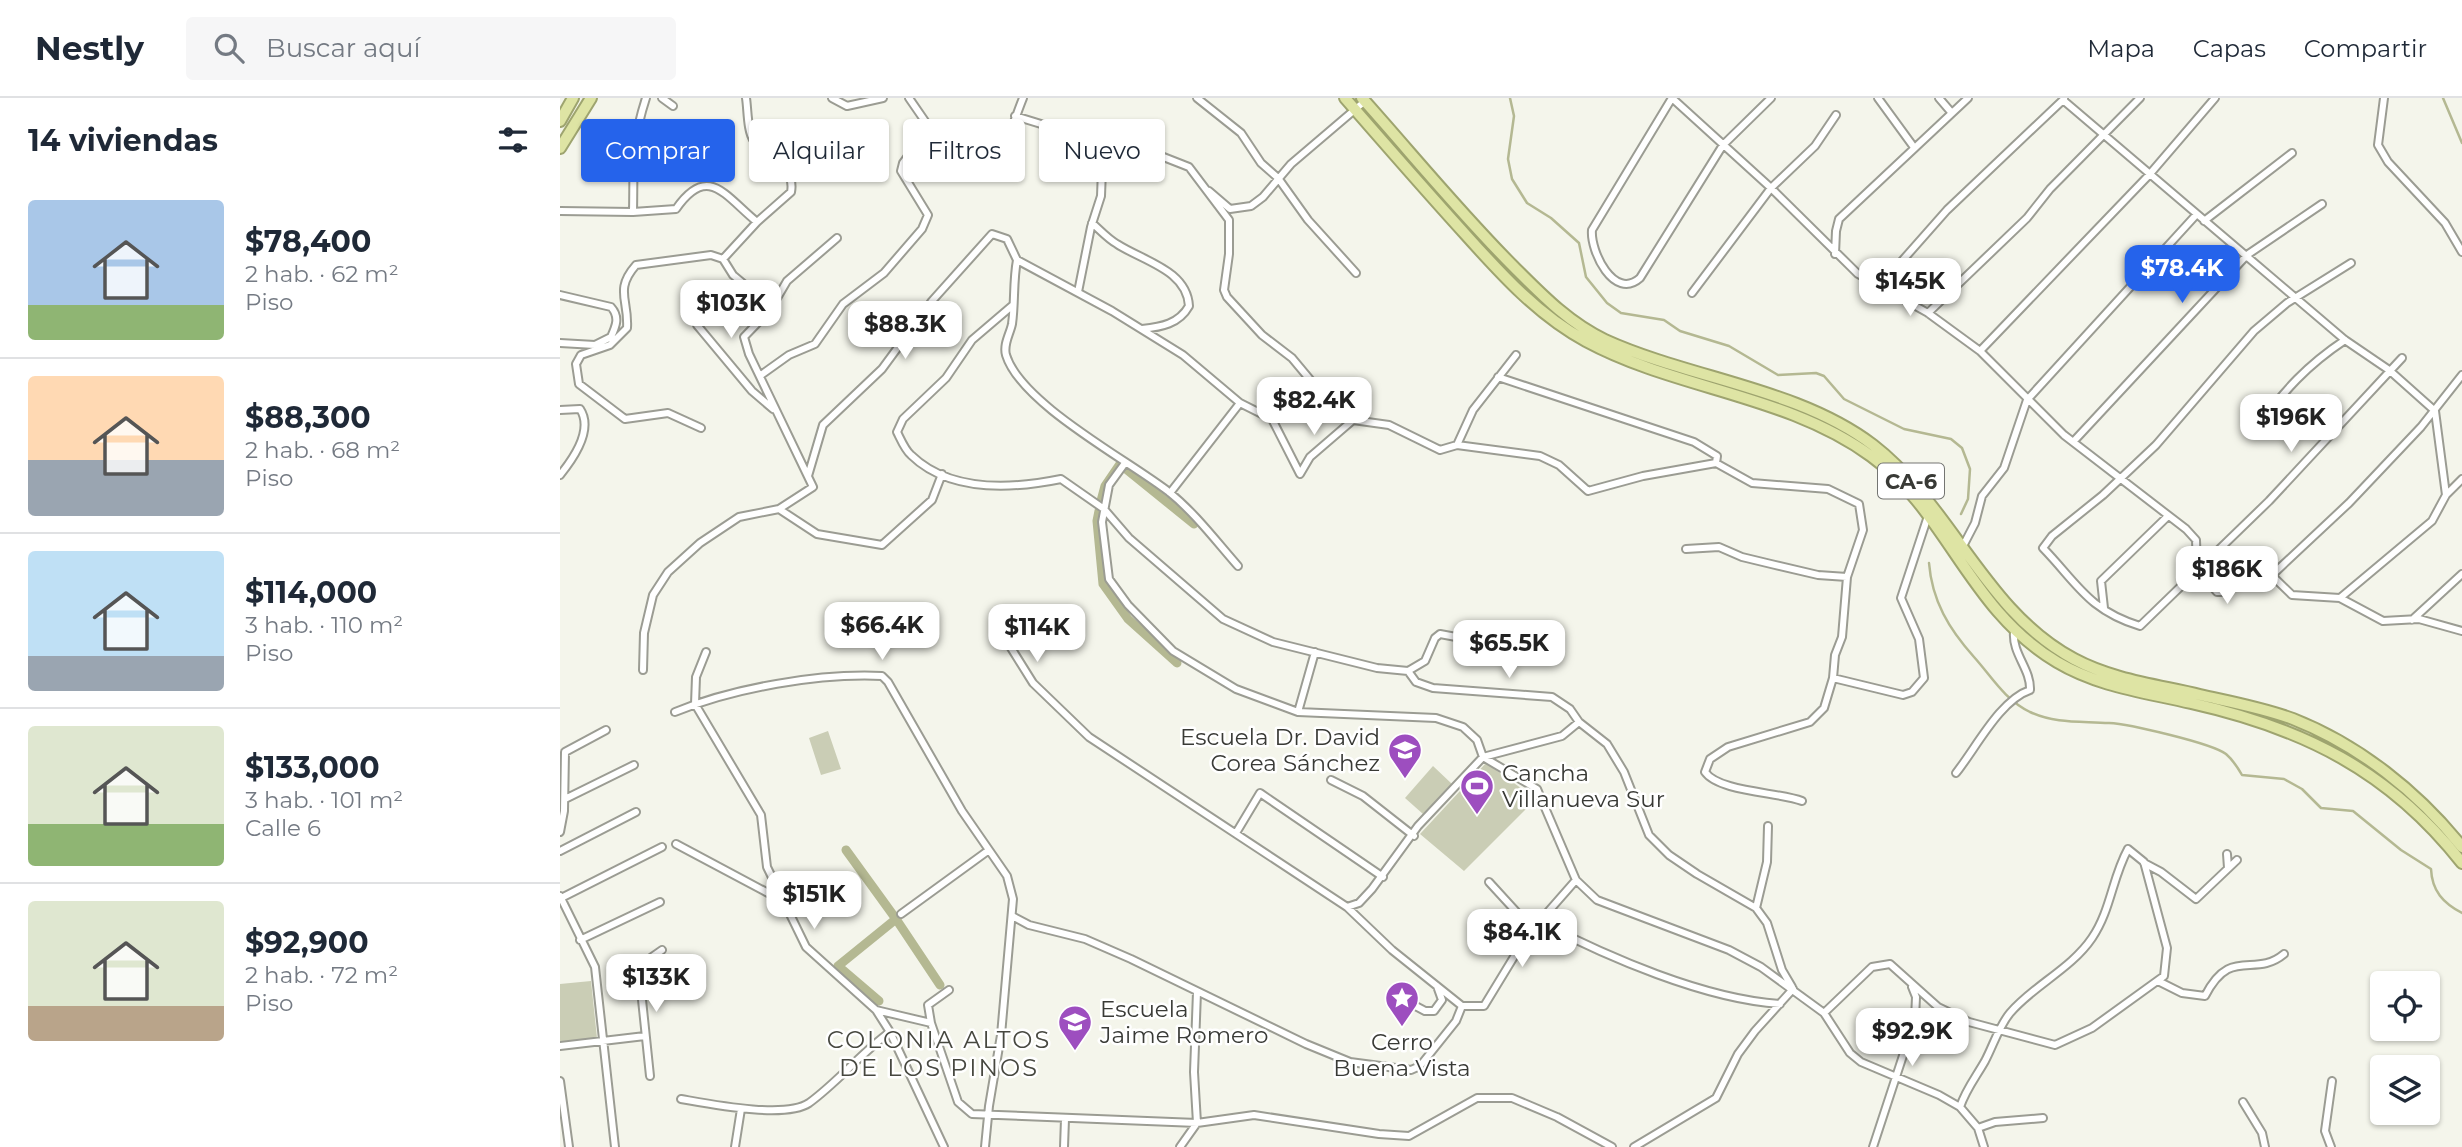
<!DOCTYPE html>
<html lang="es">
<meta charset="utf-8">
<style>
body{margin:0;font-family:Montserrat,sans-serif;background:#f6f6f7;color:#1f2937;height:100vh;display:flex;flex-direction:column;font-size:26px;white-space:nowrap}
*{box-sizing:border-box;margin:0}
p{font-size:23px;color:#747a83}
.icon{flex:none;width:38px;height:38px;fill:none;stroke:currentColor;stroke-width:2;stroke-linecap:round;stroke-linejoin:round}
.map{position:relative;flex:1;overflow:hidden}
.panel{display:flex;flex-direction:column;background:#fff;width:560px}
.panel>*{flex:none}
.guide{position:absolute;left:21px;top:21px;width:665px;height:63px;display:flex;gap:14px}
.fabs{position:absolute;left:1810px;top:873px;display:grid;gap:14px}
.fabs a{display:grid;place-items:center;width:70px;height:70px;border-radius:7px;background:#fff;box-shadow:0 2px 5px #0004;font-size:35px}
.price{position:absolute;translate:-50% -60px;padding:0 16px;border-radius:14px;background:#fff;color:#222;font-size:23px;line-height:46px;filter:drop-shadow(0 2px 4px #0008)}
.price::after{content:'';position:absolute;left:50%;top:42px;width:21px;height:16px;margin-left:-10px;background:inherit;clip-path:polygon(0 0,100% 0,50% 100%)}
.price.current{background:#2563eb;color:#fff}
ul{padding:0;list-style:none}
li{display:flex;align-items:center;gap:21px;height:175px;padding:0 28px}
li+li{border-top:2px solid #e0e1e3}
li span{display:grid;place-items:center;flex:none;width:196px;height:140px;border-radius:7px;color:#555}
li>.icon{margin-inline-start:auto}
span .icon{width:84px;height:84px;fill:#fffc;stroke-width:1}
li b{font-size:30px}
h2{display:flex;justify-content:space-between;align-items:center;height:84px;padding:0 28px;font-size:30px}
.chip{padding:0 24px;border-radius:7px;background:#fff;box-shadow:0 2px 5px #0004;font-size:24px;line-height:63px}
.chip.current{background:#2563eb;color:#fff}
header{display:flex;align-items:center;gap:42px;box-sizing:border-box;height:98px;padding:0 35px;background:#fff;border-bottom:2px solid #e0e1e3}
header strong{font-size:33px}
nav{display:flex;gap:38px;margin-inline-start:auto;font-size:24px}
.search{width:490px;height:63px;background:#f6f6f7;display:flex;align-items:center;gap:18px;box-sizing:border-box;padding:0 24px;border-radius:7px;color:#747a83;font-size:26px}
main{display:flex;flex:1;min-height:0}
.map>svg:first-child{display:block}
.green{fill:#cacdb5}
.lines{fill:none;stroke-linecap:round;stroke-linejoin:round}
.stream{stroke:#b4b892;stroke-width:2.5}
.canal{stroke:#b4b892;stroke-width:9}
.minor-casing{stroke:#9b9c93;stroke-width:10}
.trunk-casing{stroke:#9ea46f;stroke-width:14}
.minor{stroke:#fff;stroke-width:6}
.trunk{stroke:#dee4a4;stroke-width:10}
.labels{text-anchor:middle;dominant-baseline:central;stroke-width:5;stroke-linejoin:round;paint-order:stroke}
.shield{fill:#fff;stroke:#747572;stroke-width:2}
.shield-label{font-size:21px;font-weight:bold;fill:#393a36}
.poi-label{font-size:23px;fill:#393a36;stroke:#fff;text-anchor:start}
.neighbourhood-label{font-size:24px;letter-spacing:2px;fill:#474840;stroke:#fff}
</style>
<header>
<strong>Nestly</strong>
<div class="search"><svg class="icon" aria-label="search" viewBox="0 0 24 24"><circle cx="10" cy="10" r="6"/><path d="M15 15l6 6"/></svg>Buscar aquí</div>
<nav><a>Mapa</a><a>Capas</a><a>Compartir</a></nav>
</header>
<main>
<section class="panel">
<h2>14 viviendas<svg class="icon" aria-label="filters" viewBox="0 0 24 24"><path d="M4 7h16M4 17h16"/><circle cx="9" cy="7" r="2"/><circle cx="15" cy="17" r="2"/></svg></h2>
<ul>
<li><span style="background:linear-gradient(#a9c7e8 75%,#8fb573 0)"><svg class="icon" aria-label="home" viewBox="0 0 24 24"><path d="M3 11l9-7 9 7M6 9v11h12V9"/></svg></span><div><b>$78,400</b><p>2 hab. · 62 m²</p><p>Piso</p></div></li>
<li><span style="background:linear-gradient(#ffd9b3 60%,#9aa5b1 0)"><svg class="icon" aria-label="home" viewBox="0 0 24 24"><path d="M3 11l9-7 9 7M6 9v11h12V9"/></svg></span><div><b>$88,300</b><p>2 hab. · 68 m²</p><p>Piso</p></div></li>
<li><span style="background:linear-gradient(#bfe0f5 75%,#9aa5b1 0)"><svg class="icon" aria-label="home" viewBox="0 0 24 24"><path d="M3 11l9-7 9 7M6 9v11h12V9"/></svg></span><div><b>$114,000</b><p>3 hab. · 110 m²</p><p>Piso</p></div></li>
<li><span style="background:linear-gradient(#dfe7d0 70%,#8fb573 0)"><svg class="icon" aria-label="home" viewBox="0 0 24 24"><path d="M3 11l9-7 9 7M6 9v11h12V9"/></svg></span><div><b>$133,000</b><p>3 hab. · 101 m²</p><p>Calle 6</p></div></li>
<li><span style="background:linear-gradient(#dfe7d0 75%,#b9a48a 0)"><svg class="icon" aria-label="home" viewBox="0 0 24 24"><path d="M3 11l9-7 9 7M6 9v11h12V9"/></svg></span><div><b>$92,900</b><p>2 hab. · 72 m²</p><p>Piso</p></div></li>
</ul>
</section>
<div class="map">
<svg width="1902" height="1049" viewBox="0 0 1902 1049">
<rect width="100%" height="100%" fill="#f4f5eb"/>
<path class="green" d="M 268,633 L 281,671 L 261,677 L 249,640 Z
M 926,665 L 976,701 L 904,773 L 860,736 Z
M 873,668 L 892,686 L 863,716 L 845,700 Z
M 31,883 L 37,940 L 0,944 L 0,886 Z"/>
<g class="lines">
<path class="stream" d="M 950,0 L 954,18 L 948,61 L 952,81 L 967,105 L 991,120 L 1019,145 L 1026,179 L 1047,205 L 1061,215 L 1104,222 L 1120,233 L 1169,248 L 1218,277 L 1256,275 L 1264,278 L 1284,301 L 1344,331 L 1391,341 L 1402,350 L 1410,371 L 1408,401 L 1401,416
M 1883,0 L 1902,45
M 1369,465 C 1372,503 1389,531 1414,559 C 1432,579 1444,601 1470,614 C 1496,626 1521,623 1549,625 C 1569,626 1651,645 1666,656 C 1673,662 1678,670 1682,677 L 1724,681 L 1742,691 L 1761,710 L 1793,713 L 1841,752 L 1871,771 C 1872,793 1883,805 1902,815"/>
<path class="canal" d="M 566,371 L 634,426
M 541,403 L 545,388 L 560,366
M 539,413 L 537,423 L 543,486 L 568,521 L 617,565
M 286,752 L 336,821 L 338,819
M 319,903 L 278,868 L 336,821 L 380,887"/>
<g class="minor-casing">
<path id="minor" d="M 102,0 L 113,8
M 272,0 L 287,8 L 323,0
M 349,0 L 369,29 L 401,64 C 447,63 448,37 463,0
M 637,0 L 681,35 L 701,65 L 718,80 L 748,122 L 796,175
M 1112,0 L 1211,90 L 1298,176 L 1368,215 L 1420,253 L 1504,337 L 1626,431 L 1636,442 L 1637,471 L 1657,494 L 1666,494 L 1687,462 L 1696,462 L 1732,497 L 1780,500 L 1823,523 L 1859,521 L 1902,533
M 1112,0 L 1032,132 C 1030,153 1054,203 1080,180 L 1163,47 L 1211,0
M 1318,0 L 1353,48
M 1379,0 L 1391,14
M 1824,0 L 1818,47 L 1828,64 L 1885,125 L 1902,154
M 1503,2 L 1785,242 L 1829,272 L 1875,313 L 1886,397
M 455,18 L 543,45 L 578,49 L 629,69 L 669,122 L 669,156 L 664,192 L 667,199 L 702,237 L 732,260 L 767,302 L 793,322 L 829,327 L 880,352 L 897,347 L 913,312 L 956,257
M 649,93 L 670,111 L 691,108 L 703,99 L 731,66 L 805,3
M 0,113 L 73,114 L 116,111 C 148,65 165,98 197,124
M 73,114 C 74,67 71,46 86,0
M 1644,123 L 1732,55
M 532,125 C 540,132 548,141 557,146 C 583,163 627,172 629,208 C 619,226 601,229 582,231
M 1275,156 L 1276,133 L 1279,121 L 1408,0
M 163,161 L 197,124 L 231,94 C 236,68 206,61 194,43 C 187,33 188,13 186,0
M 457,162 C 453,183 455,205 452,226 C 450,236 443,246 446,257 C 461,306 568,362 609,394 C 635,415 656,443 678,468
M 1791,165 L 1727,205 L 1694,233 L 1596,347 L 1543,397 L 1492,438 L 1483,450 C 1517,485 1528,512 1580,528 L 1709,403 L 1842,260
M 1319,189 L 1387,112 L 1504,1
M 518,194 L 531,129 L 541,98 L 543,45
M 1132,195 L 1211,90 L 1255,48 L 1276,17
M 0,197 L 51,209 C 60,219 56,228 51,239 L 35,247 L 0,245
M 453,207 L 412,242 L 386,280 L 343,321 L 337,334 C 341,342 345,352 351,357 C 390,395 452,391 501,381 L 544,411 L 569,440 L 663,521 L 713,544 L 817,570 L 848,573 L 865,563 L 875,540 L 880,536 L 950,549 L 960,545
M 1368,215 L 1467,120 L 1490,91 L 1580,0
M 137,227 L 192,293 L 213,311
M 1420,253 L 1589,77 L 1655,0
M 201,277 L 229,257 L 255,246 L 283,206 L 324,175 L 362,131 L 368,117 L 341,73 L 343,65 L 369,29
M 938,279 L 1134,344 L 1157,358 L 1156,365 L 1192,385 L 1268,391 L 1299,406 L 1303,432 L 1287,479 L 1282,539 L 1275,557 L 1273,580 L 1264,610 L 1250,624 L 1168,649 L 1150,661 L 1145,674 C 1159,694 1218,694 1242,703
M 0,312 L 20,311 C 34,332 13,361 0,377
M 1697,329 C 1725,292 1746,268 1785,242
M 141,330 L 108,315 L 65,321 L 19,286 L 16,266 L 21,257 L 50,247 L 67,230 C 69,202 54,192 76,167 L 151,157 L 163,161 L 173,177 L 210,208
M 1513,344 L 1687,157 L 1762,106
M 897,347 L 980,358 L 999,367 L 1028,393 L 1083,378 L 1156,365
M 565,365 L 549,387 L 542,424 L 549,481 L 568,507 L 613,553 L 676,591 L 738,614 L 876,620 L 903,629 L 917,642 L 923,659 L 977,691 L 1016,782 L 1037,802 L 1169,852 L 1201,869 L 1264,915 L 1290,955 L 1301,964 L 1379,997 L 1400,1009 L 1418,1030 L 1424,1049
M 248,378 L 263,327 L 322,271 L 372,203 L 432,136 L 447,141 L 457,162 L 552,213 L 623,257 L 680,305 L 712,321 L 740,376 L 750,359 L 793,322
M 610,395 L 680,305
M 219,411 L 257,436 L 322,447 L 372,402 L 382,376
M 1402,450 L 1415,425 L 1422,398 L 1444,370 L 1467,302 L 1636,117
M 1126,451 L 1159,449 L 1182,459 L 1211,466 L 1258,477 L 1287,479
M 1710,479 L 1789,405 L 1861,329 L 1902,277
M 1780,500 L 1872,423 L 1886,397 L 1902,381
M 1544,510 L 1541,483 L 1607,419
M 1852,522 L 1902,476
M 443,537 L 473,585 L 529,639 L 787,809 L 832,852 L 902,908 L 896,923 L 860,968 L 851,972 L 790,964 L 746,946 L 571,861 L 525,841 L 469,827 L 452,818
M 146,554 L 136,579 L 135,606 L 201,717 L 207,769 L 246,849 L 316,912 L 330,934 L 384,1049
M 83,572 L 84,535 L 93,497 L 108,474 L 140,445 L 179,419 L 219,411 L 253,389 L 189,256 L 184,239 L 210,212 L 227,183 L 277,140
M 848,573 L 856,584 L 873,590 L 992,599 L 1010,611 L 1019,624 L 1047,646 L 1064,674 L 1089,737 L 1109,757 L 1137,776 L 1196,810 L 1207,825 L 1222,872 L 1232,889
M 1273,580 L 1343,597 L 1352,594 L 1364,580 L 1359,541 L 1341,500 L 1368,418
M 115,614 C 173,590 259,575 322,578 L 328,584 L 402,713 L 447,778 L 453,801 L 441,937 L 429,1008 L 425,1049
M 738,614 L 755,554
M 1396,675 C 1416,650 1440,602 1470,592 C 1471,571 1452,556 1454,534
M 771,682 L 803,698 L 854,738
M 5,701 L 74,667
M 0,734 L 4,713 L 5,654 L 46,632
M 676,735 L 700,695 L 823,779
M 116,746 L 225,804
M 0,753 L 76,714
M 1667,756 L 1668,770
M 1584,765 L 1601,774 L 1636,801 L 1677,762
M 929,784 L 973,832
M 0,798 L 35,869 L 55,1049
M 1,800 L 102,749
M 787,809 L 799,805 L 812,791 L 858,728 L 923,659 L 1002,638 L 1019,624
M 1196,810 L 1207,764 L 1208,728
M 341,816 L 429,752
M 980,824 C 1048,859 1144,901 1220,906
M 20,842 L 100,804
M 1598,883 L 1622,895 L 1645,898 C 1671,847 1694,881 1724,856
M 848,904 L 865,913 L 874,913 L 882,902 L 877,888
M 902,908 L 924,908 L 966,839 L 1016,782
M 316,912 L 371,925 L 398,1004 L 412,1016 L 637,1025 L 694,1017 L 819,1036 L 849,1038 L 917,1000 L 952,1000 L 997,1019 L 1052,1049
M 1264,915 L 1312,869 L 1330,866 L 1378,909 L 1409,924 L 1495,947 L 1532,930 L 1604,878 L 1607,850 L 1584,764 L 1568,751 C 1552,780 1551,812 1532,840 C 1511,871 1474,887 1450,915 C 1439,928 1433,948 1425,963 C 1416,979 1406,991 1400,1009
M 371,925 L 368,907 L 389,892
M 0,948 L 85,938
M 90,978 L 79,873 L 82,866 L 102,852
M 0,983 L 9,1049
M 121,1001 C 150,1006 225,1021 249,1005 C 278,984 301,955 330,934
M 1683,1004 L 1702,1035 L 1705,1049
M 1418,1030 L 1435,1024 L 1483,1020
M 175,1049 L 181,1011
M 504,1049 L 505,1021
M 620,1049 L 637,1025 L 634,974 L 637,894
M 1074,1049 L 1156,1000 L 1178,956 L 1195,933 L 1233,891
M 1313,1049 L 1355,921 L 1356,899 L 1352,889
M 1771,1049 L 1765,1033 L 1772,983"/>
</g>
<g class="trunk-casing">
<path id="trunk" d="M 785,0 C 825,46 865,92 906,137 C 941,176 979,218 1026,243 C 1117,292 1226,296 1311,358 C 1387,413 1409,512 1497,564 C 1539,589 1585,594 1631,605 C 1743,630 1830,673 1902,765
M 802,0 C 853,57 900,115 954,169 C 982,197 1009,225 1045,242 C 1131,281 1238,290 1313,347 C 1392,408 1424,513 1514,561 C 1553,582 1598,587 1640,597 C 1671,604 1704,610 1733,621 C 1799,647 1858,694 1902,749
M 0,23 L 13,0
M 0,50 L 31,0"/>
</g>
<use href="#minor" class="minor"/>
<use href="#trunk" class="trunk"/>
</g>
<defs>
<g id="school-pin" transform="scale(1.75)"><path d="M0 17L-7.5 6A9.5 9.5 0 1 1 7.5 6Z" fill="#9d4ebf" stroke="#fff"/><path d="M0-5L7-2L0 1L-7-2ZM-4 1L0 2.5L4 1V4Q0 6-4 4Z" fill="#fff"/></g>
<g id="stadium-pin" transform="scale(1.75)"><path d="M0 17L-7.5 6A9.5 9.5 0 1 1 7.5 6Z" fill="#9d4ebf" stroke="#fff"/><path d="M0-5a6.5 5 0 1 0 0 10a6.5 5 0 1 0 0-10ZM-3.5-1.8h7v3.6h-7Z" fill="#fff"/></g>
<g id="sight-pin" transform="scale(1.75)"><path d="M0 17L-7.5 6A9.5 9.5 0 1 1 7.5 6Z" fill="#9d4ebf" stroke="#fff"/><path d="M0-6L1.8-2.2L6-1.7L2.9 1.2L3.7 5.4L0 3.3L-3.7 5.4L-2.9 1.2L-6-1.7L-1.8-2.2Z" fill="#fff"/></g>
</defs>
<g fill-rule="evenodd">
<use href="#school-pin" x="845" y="652"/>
<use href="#stadium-pin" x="917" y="688"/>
<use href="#sight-pin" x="842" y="900"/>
<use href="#school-pin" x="515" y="924"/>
</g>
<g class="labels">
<rect class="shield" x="1318" y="365.5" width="66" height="35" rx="5"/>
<g class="shield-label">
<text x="1351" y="383">CA-6</text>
</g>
<g class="poi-label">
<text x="820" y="639" text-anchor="end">Escuela Dr. David<tspan x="820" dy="26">Corea Sánchez</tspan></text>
<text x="942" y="675">Cancha<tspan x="942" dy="26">Villanueva Sur</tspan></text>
<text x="540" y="911">Escuela<tspan x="540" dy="26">Jaime Romero</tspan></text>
<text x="842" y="944" text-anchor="middle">Cerro<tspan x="842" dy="26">Buena Vista</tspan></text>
</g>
<g class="neighbourhood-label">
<text x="379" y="941">COLONIA ALTOS<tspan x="379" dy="28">DE LOS PINOS</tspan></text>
</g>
</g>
</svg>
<div class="fabs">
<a><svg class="icon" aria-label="locate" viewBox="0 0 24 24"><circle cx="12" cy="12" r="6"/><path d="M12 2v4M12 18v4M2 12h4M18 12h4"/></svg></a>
<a><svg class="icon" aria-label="layers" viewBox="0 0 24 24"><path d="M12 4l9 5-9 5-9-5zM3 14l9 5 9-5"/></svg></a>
</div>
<b class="price current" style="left:1622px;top:207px">$78.4K</b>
<b class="price" style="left:1350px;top:220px">$145K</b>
<b class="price" style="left:171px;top:242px">$103K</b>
<b class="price" style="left:345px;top:263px">$88.3K</b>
<b class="price" style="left:754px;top:339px">$82.4K</b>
<b class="price" style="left:1731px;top:356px">$196K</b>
<b class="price" style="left:1667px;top:508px">$186K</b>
<b class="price" style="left:322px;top:564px">$66.4K</b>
<b class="price" style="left:477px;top:566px">$114K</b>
<b class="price" style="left:949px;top:582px">$65.5K</b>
<b class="price" style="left:254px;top:833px">$151K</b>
<b class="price" style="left:962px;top:871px">$84.1K</b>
<b class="price" style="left:96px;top:916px">$133K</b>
<b class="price" style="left:1352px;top:970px">$92.9K</b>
<div class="guide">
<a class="chip current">Comprar</a>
<a class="chip">Alquilar</a>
<a class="chip">Filtros</a>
<a class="chip">Nuevo</a>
</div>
</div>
</main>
